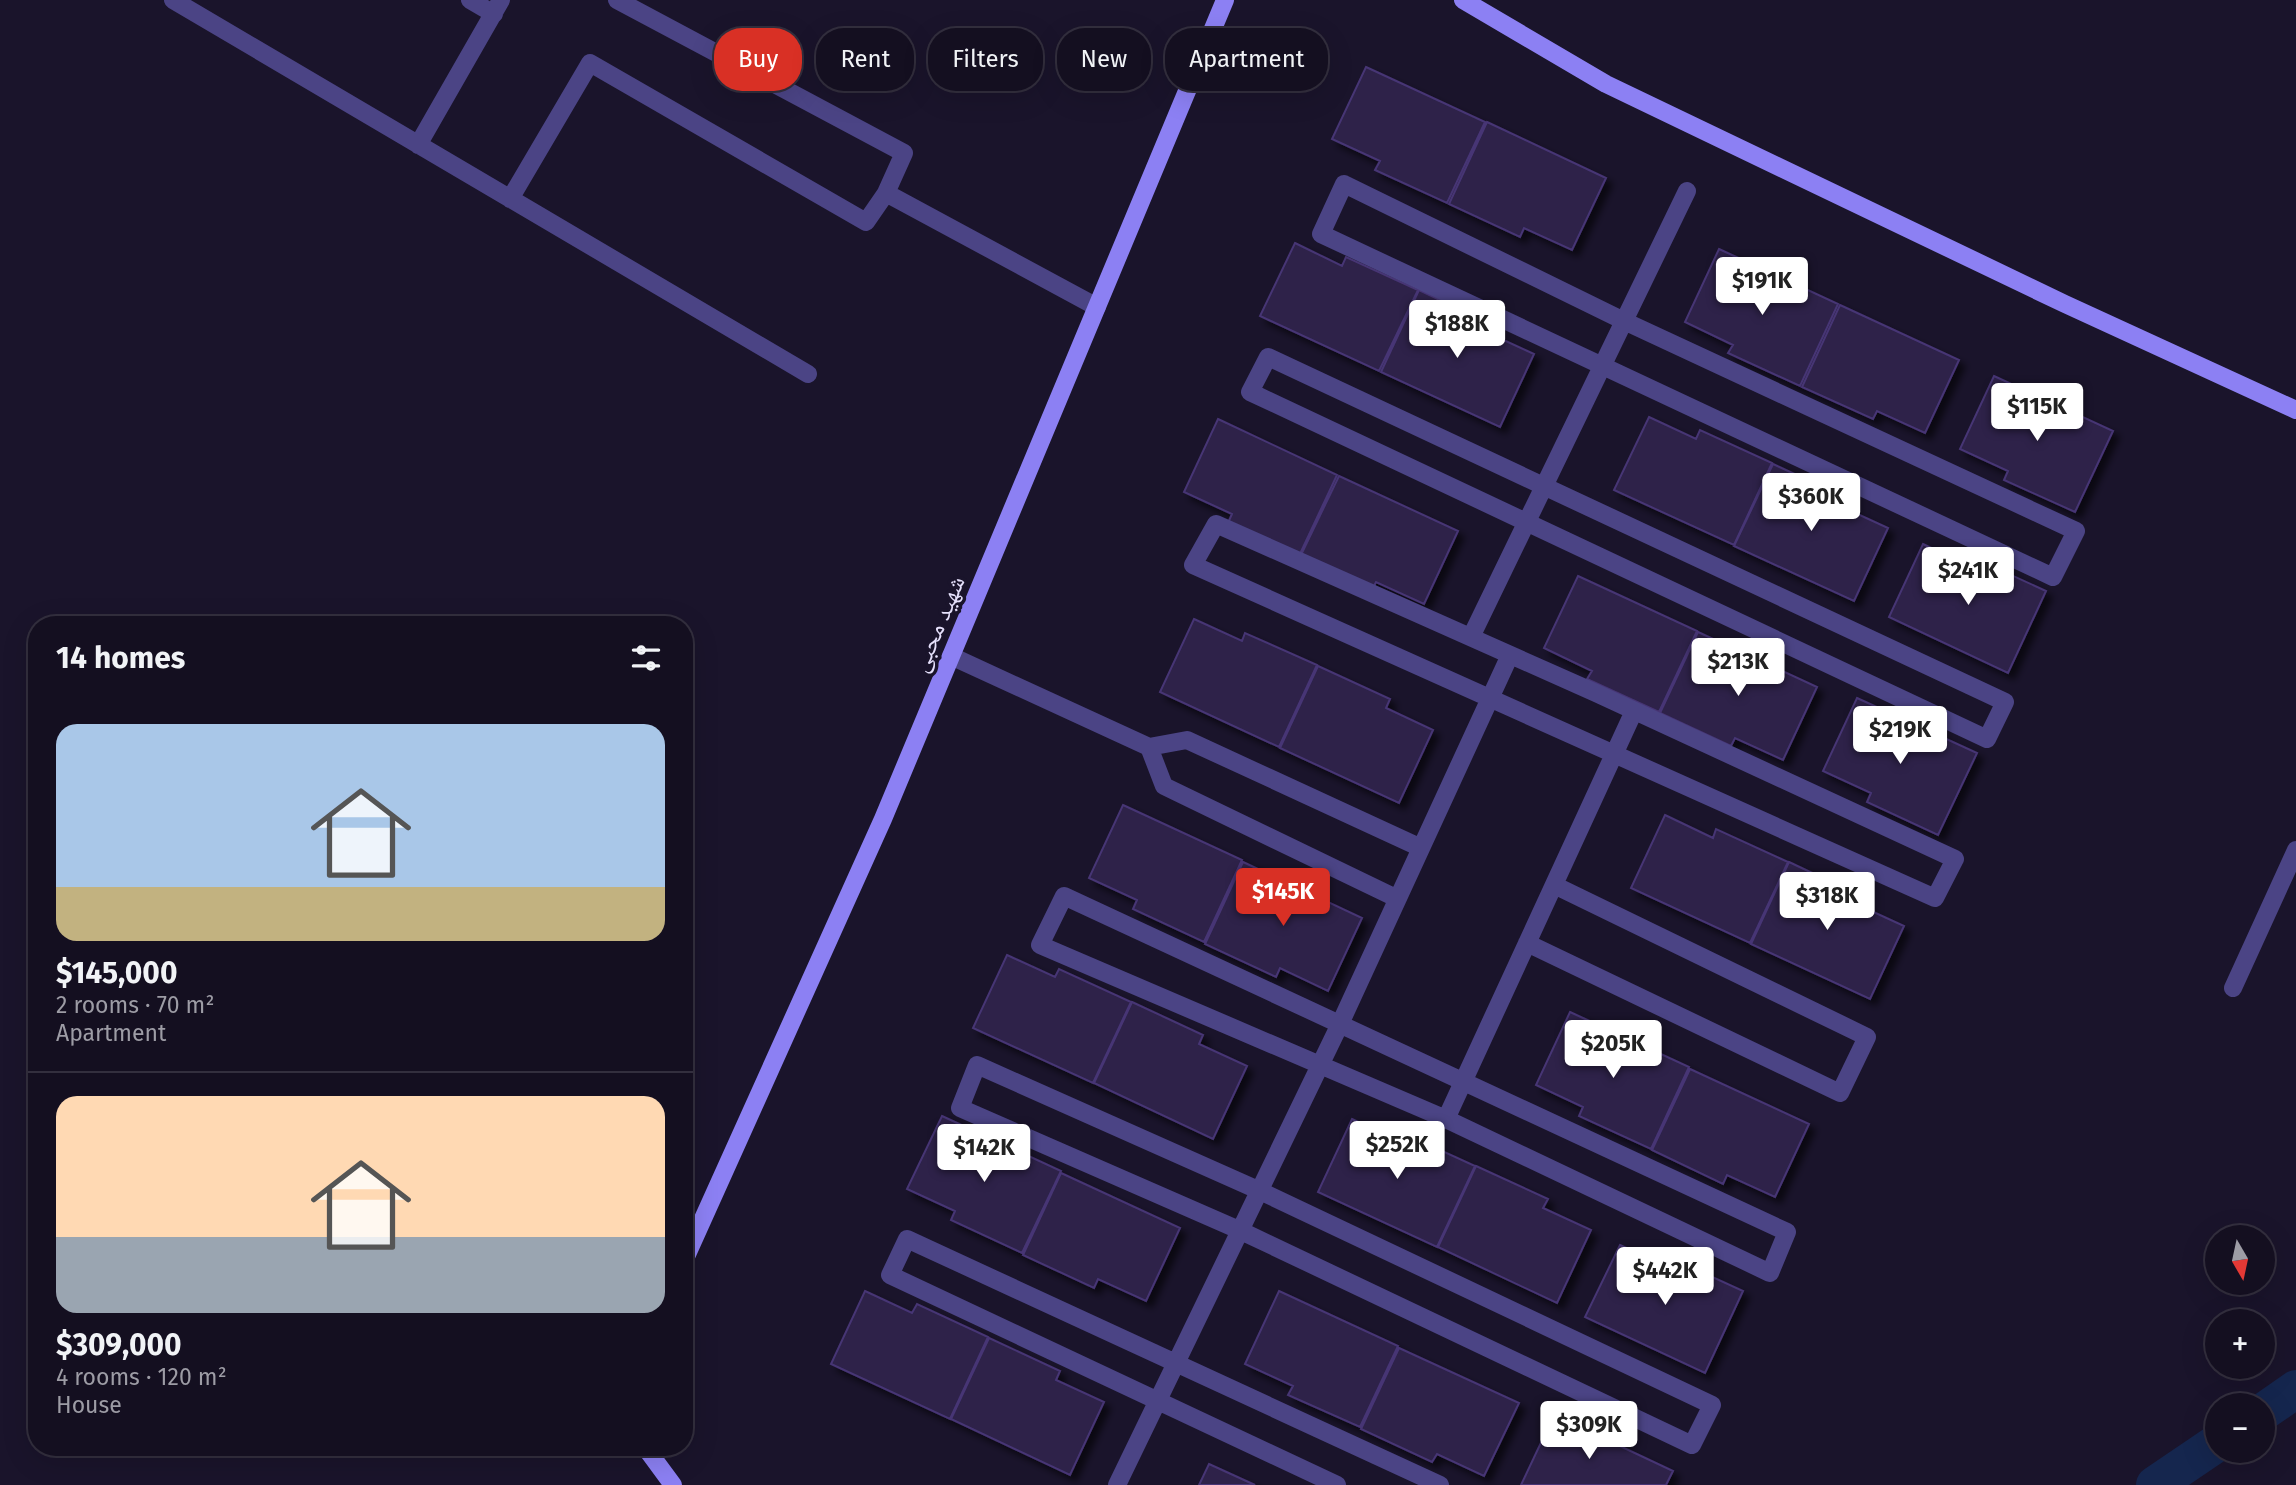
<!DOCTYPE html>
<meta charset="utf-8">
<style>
body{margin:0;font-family:"Fira Sans","Noto Naskh Arabic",sans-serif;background:#211d2d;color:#f1f3f6;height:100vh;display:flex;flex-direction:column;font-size:26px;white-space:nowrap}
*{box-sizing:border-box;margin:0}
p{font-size:23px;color:#9d9ca5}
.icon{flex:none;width:38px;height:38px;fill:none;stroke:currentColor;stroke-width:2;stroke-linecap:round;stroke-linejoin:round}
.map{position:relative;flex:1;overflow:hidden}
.details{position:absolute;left:28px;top:616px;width:665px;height:840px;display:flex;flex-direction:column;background:#140f20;border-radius:28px;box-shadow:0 7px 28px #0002,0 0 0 2px #332f3e}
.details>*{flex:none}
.banner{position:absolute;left:714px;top:28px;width:665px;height:63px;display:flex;gap:14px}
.needle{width:46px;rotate:171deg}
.tools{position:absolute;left:2205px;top:1225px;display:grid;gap:14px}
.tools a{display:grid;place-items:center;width:70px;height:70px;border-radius:50%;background:#140f20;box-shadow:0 7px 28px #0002,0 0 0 2px #332f3e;font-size:35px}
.price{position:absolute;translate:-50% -60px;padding:0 16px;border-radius:7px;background:#fff;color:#222;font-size:23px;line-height:46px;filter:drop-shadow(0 2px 4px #0008)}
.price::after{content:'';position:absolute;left:50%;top:42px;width:21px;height:16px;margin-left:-10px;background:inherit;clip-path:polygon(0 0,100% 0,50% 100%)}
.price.current{background:#d93025;color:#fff}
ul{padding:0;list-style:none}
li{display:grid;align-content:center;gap:14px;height:371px;padding:0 28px}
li+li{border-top:2px solid #332f3e}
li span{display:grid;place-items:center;height:217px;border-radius:21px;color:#555}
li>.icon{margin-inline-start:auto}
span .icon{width:126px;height:126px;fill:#fffc;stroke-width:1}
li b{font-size:30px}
h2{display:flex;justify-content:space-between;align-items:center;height:84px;padding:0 28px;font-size:30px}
.chip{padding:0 24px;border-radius:28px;background:#140f20;box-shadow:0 7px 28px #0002,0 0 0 2px #332f3e;font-size:24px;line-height:63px}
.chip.current{background:#d93025;color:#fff}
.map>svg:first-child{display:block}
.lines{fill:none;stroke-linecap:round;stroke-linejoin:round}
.canal{stroke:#15264e;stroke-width:38}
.building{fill:#2d224a;stroke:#473674;stroke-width:2;filter:url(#shadow)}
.street{stroke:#4b4485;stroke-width:18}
.secondary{stroke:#8c80f3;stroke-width:18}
.labels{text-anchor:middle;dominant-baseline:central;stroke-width:7;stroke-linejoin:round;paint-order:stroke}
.street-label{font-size:24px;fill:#e6e1fc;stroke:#1a142b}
</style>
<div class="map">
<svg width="2296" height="1485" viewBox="0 0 2296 1485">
<defs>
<filter id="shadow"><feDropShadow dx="6" dy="6" stdDeviation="3.5" flood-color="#0009"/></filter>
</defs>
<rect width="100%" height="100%" fill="#1a142b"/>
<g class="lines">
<path class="canal" d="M 2263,1412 L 2296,1389
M 2155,1485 L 2217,1443"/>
</g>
<path class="building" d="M 1366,67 L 1485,122 L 1447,203 L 1375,170 L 1380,161 L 1332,139 Z
M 1487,122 L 1606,178 L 1572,250 L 1524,228 L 1520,237 L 1449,204 Z
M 1295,243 L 1342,266 L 1346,257 L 1418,290 L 1379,371 L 1260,316 Z
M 1719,249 L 1838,304 L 1800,386 L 1728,353 L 1733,345 L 1685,322 Z
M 1419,290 L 1490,324 L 1486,332 L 1534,354 L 1500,427 L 1381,372 Z
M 1840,305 L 1959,360 L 1925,433 L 1877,411 L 1873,419 L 1802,387 Z
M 1994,376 L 2113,431 L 2075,512 L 2004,480 L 2008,471 L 1960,449 Z
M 1649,417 L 1696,439 L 1700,430 L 1772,463 L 1734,545 L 1614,490 Z
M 1218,419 L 1337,475 L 1299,556 L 1228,523 L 1232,514 L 1184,492 Z
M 1773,464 L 1844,497 L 1840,506 L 1888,528 L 1854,601 L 1734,546 Z
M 1339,476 L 1458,531 L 1424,604 L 1376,582 L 1372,590 L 1300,557 Z
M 1923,544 L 1971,567 L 1974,558 L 2046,591 L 2008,673 L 1889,617 Z
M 1578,576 L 1697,631 L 1659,712 L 1587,679 L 1592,671 L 1544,648 Z
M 1194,619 L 1242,641 L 1245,633 L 1317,665 L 1279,747 L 1160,692 Z
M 1698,632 L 1817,687 L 1783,760 L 1735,738 L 1731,746 L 1660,713 Z
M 1318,666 L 1390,699 L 1386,708 L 1433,730 L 1399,803 L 1280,748 Z
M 1857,698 L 1977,753 L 1938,835 L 1867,802 L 1871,793 L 1823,771 Z
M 1123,805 L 1242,860 L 1204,942 L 1133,909 L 1137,900 L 1089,878 Z
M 1665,815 L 1713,838 L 1716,829 L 1788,862 L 1750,943 L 1631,888 Z
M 1243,862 L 1362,918 L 1328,991 L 1280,968 L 1276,977 L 1205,944 Z
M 1789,862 L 1861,896 L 1856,904 L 1904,926 L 1870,999 L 1751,944 Z
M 1007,955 L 1055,977 L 1059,969 L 1131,1002 L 1093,1083 L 973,1028 Z
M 1132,1002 L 1203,1035 L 1199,1044 L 1247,1066 L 1213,1139 L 1094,1083 Z
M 1570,1012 L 1689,1067 L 1651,1149 L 1579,1116 L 1583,1107 L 1536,1085 Z
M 1690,1069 L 1809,1124 L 1775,1197 L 1727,1175 L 1723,1184 L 1652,1150 Z
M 942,1116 L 1061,1171 L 1022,1253 L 951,1220 L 955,1211 L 907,1189 Z
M 1352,1119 L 1400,1142 L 1403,1133 L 1475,1166 L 1437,1247 L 1318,1192 Z
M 1476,1166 L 1548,1199 L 1543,1208 L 1591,1230 L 1557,1303 L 1438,1247 Z
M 1061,1173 L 1180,1228 L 1146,1301 L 1098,1279 L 1094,1288 L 1023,1255 Z
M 1620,1245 L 1668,1267 L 1671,1258 L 1743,1291 L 1705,1373 L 1585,1317 Z
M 865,1291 L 912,1313 L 917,1304 L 988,1337 L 950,1419 L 831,1364 Z
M 1279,1291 L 1398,1346 L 1360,1427 L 1288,1395 L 1293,1386 L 1245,1364 Z
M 989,1338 L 1060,1371 L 1056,1380 L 1104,1402 L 1070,1475 L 951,1419 Z
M 1399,1348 L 1519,1403 L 1484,1476 L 1437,1454 L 1432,1462 L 1361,1429 Z
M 1554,1415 L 1673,1471 L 1666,1485 L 1521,1485 Z
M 1209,1464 L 1255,1485 L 1199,1485 Z"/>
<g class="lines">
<path class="street" d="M 173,0 L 808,374
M 470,0 L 494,14
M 418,145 L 501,0
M 1344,184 L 1624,321 L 2076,531 L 2053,577 L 1321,234 Z
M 886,193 L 1097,307
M 510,199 L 590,63 L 866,222 L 886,193 L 904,153 L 617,0
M 1268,357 L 2005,702 L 1987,739 L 1250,392 Z
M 1216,524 L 1596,693 L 1955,859 L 1935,898 L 1193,565 Z
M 1471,637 L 1687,191
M 951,656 L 1149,747 L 1187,740 L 1419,847
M 1149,747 L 1164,786 L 1396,898
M 1064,896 L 1787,1232 L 1770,1273 L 1446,1119 L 1040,945 Z
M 1527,943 L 1840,1093 L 1867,1037 L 1554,885
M 2233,988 L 2296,850
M 977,1065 L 1258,1190 L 1712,1405 L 1692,1445 L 1239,1230 L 960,1108 Z
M 1446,1119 L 1634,711
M 1117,1485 L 1340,1024 L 1510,655
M 1337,1485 L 890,1275 L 907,1239 L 1440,1485"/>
<path class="secondary" d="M 1463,0 L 1606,84 L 2065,304 L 2296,410
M 684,1261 L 883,819 L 1225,0
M 645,1447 L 673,1485"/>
</g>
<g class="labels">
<g class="street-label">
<text transform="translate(938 624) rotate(-67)">شهید محبی</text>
</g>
</g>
</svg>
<div class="tools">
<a><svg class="needle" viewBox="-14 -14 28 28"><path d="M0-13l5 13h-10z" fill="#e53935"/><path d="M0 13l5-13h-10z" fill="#9d9ca5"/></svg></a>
<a>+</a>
<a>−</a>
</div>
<b class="price" style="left:1762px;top:317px">$191K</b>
<b class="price" style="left:1457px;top:360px">$188K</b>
<b class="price" style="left:2037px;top:443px">$115K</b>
<b class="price" style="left:1811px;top:533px">$360K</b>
<b class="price" style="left:1968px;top:607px">$241K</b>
<b class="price" style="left:1738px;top:698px">$213K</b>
<b class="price" style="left:1900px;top:766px">$219K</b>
<b class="price current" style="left:1283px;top:928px">$145K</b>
<b class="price" style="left:1827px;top:932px">$318K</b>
<b class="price" style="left:1613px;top:1080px">$205K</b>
<b class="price" style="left:1397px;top:1181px">$252K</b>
<b class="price" style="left:984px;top:1184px">$142K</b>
<b class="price" style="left:1665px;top:1307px">$442K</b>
<b class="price" style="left:1589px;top:1461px">$309K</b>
<div class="banner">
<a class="chip current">Buy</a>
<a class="chip">Rent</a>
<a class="chip">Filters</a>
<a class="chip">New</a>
<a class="chip">Apartment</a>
</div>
<section class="details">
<h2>14 homes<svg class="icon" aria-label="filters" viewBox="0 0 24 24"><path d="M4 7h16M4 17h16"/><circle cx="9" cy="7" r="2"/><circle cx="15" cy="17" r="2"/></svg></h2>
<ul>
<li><span style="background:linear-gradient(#a9c7e8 75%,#c2b280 0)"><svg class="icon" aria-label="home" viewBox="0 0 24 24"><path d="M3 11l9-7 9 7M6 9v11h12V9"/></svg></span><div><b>$145,000</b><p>2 rooms · 70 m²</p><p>Apartment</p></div></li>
<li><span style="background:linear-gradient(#ffd9b3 65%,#9aa5b1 0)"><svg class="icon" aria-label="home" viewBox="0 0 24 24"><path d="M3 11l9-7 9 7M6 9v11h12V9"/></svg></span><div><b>$309,000</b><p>4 rooms · 120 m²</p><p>House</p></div></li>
</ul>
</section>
</div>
